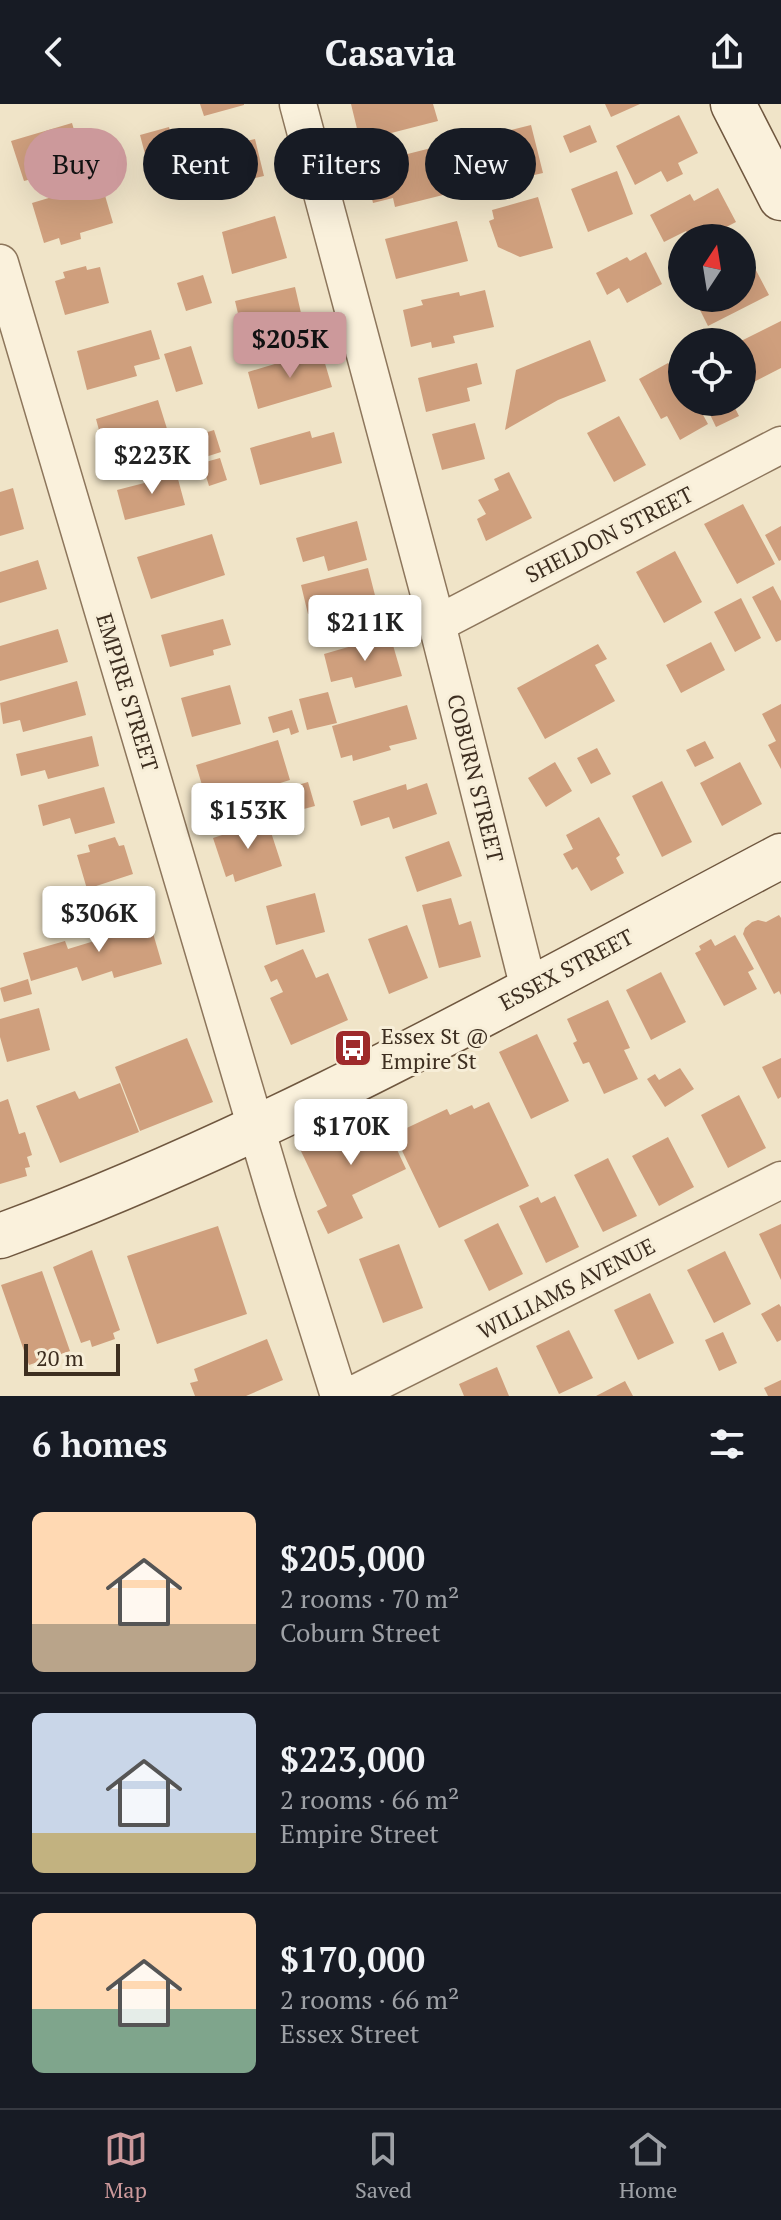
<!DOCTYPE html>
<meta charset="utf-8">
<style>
body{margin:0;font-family:"PT Serif",serif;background:#20242c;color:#f1f3f6;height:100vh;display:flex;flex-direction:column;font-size:30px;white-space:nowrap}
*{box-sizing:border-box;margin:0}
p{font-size:26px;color:#9ea1a6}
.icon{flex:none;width:44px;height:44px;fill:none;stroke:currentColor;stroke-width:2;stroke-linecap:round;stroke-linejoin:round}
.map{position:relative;height:1292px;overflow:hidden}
.details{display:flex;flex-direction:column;background:#171b24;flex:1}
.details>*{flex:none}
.guide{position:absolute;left:24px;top:24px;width:734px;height:72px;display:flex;gap:16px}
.needle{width:52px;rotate:12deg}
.fabs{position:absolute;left:668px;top:120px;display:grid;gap:16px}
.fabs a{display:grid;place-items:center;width:88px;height:88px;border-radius:50%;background:#171b24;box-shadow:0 8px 32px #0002;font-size:40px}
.scale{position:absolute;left:24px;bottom:20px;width:96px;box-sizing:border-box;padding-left:8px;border:4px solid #3d2e20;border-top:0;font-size:22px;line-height:28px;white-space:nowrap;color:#3d2e20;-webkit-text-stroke:6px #f7eed8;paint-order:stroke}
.price{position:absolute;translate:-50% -68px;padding:0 18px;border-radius:8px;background:#fff;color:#222;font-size:26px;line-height:52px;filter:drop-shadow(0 2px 4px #0008)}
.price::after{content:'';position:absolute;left:50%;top:48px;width:24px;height:18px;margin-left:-12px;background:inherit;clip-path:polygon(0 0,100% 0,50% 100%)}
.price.on{background:#cc999b;color:#111}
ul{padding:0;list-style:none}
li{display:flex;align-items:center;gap:24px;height:200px;padding:0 32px}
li+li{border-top:2px solid #363941}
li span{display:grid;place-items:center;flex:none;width:224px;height:160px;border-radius:12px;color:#555}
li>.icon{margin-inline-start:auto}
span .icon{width:96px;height:96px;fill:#fffc;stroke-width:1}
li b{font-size:34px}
h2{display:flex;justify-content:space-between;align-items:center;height:96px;padding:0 32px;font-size:34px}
.tag{padding:0 28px;border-radius:36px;background:#171b24;box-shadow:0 8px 32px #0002;font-size:28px;line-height:72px}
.tag.on{background:#cc999b;color:#111}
header{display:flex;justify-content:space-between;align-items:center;height:104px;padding:0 32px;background:#171b24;font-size:36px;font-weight:800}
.tabs{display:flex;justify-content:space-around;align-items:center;height:112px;border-top:2px solid #363941;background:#171b24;font-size:22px;color:#9ea1a6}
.tabs a{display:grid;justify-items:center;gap:4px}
.tabs .on{color:#cc999b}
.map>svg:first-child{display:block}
.building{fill:#cf9f7d}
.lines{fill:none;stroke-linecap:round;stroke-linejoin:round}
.minor-casing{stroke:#8d765c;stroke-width:39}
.secondary-casing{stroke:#6f573f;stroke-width:47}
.minor{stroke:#faf1dc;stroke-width:36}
.secondary{stroke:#faf1dc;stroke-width:44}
.labels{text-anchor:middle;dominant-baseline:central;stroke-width:6;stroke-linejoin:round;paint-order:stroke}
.street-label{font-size:22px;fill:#3d2e20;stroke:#f7eed8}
.poi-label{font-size:22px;fill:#3d2e20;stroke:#f7eed8;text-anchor:start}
</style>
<header><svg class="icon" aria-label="back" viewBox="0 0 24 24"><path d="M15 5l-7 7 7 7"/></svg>Casavia<svg class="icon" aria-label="share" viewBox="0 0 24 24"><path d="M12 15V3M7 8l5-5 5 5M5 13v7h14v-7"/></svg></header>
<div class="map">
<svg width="781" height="1292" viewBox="0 0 781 1292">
<rect width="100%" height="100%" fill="#f0e4c8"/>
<path class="building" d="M 200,0 L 244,0 L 244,1 L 204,12 Z
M 351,0 L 433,0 L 438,17 L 360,37 Z
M 605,0 L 640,0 L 611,13 Z
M 679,11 L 698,49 L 678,59 L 683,70 L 667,78 L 661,67 L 635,81 L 616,42 Z
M 72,19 L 84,60 L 57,68 L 58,75 L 45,79 L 43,72 L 24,77 L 11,37 Z
M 531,21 L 543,69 L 490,81 L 479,34 Z
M 590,21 L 597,38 L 570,49 L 563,32 Z
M 169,23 L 174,43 L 145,50 L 140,31 Z
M 255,35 L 264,72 L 221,82 L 212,45 Z
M 451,39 L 463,86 L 395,103 L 393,94 L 373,99 L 364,61 Z
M 617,67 L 633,110 L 588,128 L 571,85 Z
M 92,81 L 95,91 L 104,88 L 113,119 L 80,129 L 81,135 L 61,141 L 59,134 L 44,139 L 32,99 Z
M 718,84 L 736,118 L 705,134 L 690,134 L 686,127 L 664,138 L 650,111 L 690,90 L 694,97 Z
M 538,93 L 553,144 L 520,153 L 498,143 L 489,117 L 494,115 L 492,106 Z
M 275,112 L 287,154 L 232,170 L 222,128 Z
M 457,117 L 468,157 L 396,175 L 385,135 Z
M 646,148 L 662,180 L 627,199 L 619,184 L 607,191 L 596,169 L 627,153 L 630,157 Z
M 749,153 L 769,191 L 708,222 L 694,194 L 742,194 L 742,156 Z
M 86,162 L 87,166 L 100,163 L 109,199 L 65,211 L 55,177 L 65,174 L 63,168 Z
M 203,171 L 212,199 L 186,207 L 177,179 Z
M 295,183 L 304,222 L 262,232 L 259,218 L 241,222 L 235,197 Z
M 485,186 L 494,223 L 453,232 L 455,239 L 432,244 L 431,238 L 411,243 L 403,206 L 423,201 L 421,196 L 459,188 L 460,192 Z
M 781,217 L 781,264 L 742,284 L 742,244 L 744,243 L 741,237 Z
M 151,226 L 160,255 L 134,262 L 137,272 L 87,286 L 77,247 Z
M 590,236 L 606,277 L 558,296 L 505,326 L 516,266 Z
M 191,242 L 203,280 L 176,288 L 164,250 Z
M 321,246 L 332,283 L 258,305 L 248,268 Z
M 477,259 L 482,280 L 467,284 L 470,297 L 426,308 L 418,274 Z
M 668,259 L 682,283 L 682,298 L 696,298 L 708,320 L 680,336 L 667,312 L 661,315 L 639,275 Z
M 158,296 L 168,328 L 145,335 L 147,341 L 106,352 L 96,315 Z
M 704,298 L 732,298 L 739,312 L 716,323 Z
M 619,312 L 646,361 L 614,378 L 587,329 Z
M 475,319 L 485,355 L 442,366 L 432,330 Z
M 214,326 L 221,348 L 190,358 L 182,336 Z
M 310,327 L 312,334 L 334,328 L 342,359 L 260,381 L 250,344 Z
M 220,354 L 227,376 L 209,382 L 202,359 Z
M 175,364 L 185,401 L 125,416 L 117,386 L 156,376 L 154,370 Z
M 509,368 L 532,414 L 486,437 L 477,415 L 486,410 L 478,396 L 499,386 L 494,375 Z
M 13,384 L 24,425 L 0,432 L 0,388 Z
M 743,400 L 775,460 L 737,480 L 704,420 Z
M 357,417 L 367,456 L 328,467 L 324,452 L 303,458 L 296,434 Z
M 781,422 L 781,456 L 779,457 L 765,431 Z
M 212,430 L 225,471 L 151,495 L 137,453 Z
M 675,447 L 702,498 L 664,519 L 636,468 Z
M 38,456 L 47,485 L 0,499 L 0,468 Z
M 368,464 L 378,503 L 332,514 L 330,505 L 308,510 L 301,481 Z
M 773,482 L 781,497 L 781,536 L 776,538 L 752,493 Z
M 741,494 L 761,534 L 735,548 L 714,508 Z
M 223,515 L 231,541 L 213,546 L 214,551 L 170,563 L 161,531 Z
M 58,525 L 68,558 L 0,577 L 0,542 Z
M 390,531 L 402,572 L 355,584 L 352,573 L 331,578 L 324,550 Z
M 711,538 L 725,566 L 681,589 L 666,561 Z
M 598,540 L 607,555 L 595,561 L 615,597 L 545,635 L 517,584 Z
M 77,577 L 86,611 L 23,628 L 20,616 L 3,620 L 0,599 Z
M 230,581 L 241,620 L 192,633 L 181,594 Z
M 328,588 L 337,619 L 307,626 L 299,595 Z
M 781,600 L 781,665 L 768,641 L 776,637 L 762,610 Z
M 407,601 L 417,635 L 389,642 L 391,646 L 353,657 L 352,651 L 341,654 L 332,622 Z
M 292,606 L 299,628 L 291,631 L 289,624 L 273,629 L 268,613 Z
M 92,632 L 99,662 L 48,675 L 45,666 L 21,672 L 16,650 Z
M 278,636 L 290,676 L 208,701 L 196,661 Z
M 705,637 L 714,654 L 695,663 L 686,646 Z
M 597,644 L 611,670 L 591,680 L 577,654 Z
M 555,658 L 572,687 L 546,703 L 528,674 Z
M 740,658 L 762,700 L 722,722 L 700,679 Z
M 662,677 L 692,738 L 662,753 L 632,692 Z
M 308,678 L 315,702 L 289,709 L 281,686 Z
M 427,679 L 437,710 L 393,725 L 389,713 L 361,722 L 353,697 L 406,680 L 407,686 Z
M 104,683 L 115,719 L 75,730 L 70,714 L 43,722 L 38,701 Z
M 599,713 L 620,751 L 616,754 L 624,769 L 591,787 L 577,763 L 572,766 L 563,750 L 573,745 L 566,731 Z
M 267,716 L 282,762 L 235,778 L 233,770 L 226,773 L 213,734 Z
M 115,733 L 119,742 L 124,741 L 133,770 L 87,785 L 77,751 L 90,748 L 88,741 Z
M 449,737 L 462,772 L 417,788 L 405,753 Z
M 315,789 L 325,828 L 276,841 L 266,802 Z
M 451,794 L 459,821 L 471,817 L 481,853 L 439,864 L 422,801 Z
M 779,811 L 781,814 L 781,891 L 779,887 L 774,890 L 743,830 L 745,824 L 752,818 L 758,816 L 766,818 Z
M 134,817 L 136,823 L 150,819 L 162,860 L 114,874 L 112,867 L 82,877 L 77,863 L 31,877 L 23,849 L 65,837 L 68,845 L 101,835 L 99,827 Z
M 407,821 L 428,874 L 389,890 L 368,835 Z
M 735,831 L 754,865 L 748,868 L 757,885 L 724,902 L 695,849 L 701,846 L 699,842 L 711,835 L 715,842 Z
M 303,845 L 316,874 L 328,869 L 348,916 L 291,941 L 270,894 L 283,888 L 277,875 L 271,878 L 264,862 Z
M 661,868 L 686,918 L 651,936 L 626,886 Z
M 28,875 L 32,890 L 4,898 L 0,884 Z
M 608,896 L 630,944 L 624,946 L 638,975 L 604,990 L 589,958 L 583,960 L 573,939 L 577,937 L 567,915 Z
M 39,904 L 50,946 L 7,958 L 0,933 L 0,915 Z
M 537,930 L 569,997 L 531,1015 L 499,948 Z
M 187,934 L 213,998 L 140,1027 L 115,963 Z
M 781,954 L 781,993 L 778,995 L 762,963 Z
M 680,964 L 694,985 L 665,1003 L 647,975 L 655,970 L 659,976 Z
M 120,979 L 139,1028 L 60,1059 L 36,1002 L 75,987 L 79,995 Z
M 739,991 L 766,1044 L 728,1064 L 701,1011 Z
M 8,995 L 19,1030 L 25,1028 L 32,1051 L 27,1053 L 30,1063 L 25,1064 L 27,1072 L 0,1080 L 0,998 Z
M 489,998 L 529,1082 L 439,1124 L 394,1030 L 447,1005 L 450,1011 L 472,1001 L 474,1005 Z
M 379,1007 L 406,1065 L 352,1091 L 363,1114 L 328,1130 L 317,1107 L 327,1102 L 300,1045 Z
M 668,1033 L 694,1083 L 659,1102 L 632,1052 Z
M 608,1054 L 637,1112 L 603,1128 L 574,1071 Z
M 555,1092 L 579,1143 L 546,1159 L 519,1102 L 538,1093 L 541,1099 Z
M 498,1119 L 523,1170 L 489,1187 L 464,1136 Z
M 781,1120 L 781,1176 L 759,1130 Z
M 218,1122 L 247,1210 L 157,1240 L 127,1152 Z
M 399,1140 L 423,1204 L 383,1219 L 359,1155 Z
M 92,1146 L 120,1226 L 113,1229 L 115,1235 L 92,1243 L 90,1236 L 81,1239 L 53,1163 Z
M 725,1147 L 751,1200 L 714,1219 L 687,1166 Z
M 42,1167 L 70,1247 L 29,1261 L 1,1181 Z
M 650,1189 L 674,1239 L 638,1256 L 614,1206 Z
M 779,1200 L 781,1203 L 781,1236 L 777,1238 L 761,1210 Z
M 569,1226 L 593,1274 L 559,1290 L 536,1242 Z
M 723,1228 L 737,1259 L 719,1267 L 705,1236 Z
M 267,1235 L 283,1276 L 246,1292 L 195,1292 L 190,1279 L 198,1277 L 194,1265 Z
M 497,1263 L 509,1292 L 464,1292 L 459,1280 Z
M 781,1276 L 781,1292 L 768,1292 L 764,1284 Z
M 625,1277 L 633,1292 L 596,1292 Z"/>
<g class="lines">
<g class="minor-casing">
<path id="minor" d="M 298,0 L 437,520 L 529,885
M 0,159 L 278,1098 L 339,1292
M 437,520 L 781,341
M 350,1292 L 781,1076"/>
</g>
<g class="secondary-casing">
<path id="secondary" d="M 733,0 L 781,94
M 0,1132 C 272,1032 525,887 781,752"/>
</g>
<use href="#minor" class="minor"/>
<use href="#secondary" class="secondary"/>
</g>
<defs>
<g id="bus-square" transform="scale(2)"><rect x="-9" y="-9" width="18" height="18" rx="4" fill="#9e2a2b" stroke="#f7eed8"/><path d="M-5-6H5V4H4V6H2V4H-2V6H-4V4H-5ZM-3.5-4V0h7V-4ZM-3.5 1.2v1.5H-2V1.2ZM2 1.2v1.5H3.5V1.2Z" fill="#fff"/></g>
</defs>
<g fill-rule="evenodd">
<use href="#bus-square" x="353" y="944"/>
</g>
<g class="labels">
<g class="street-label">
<text transform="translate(609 430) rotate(-27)">SHELDON STREET</text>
<text transform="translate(128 588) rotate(73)">EMPIRE STREET</text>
<text transform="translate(476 674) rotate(76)">COBURN STREET</text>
<text transform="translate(566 865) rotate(-28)">ESSEX STREET</text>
<text transform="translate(566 1184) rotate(-27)">WILLIAMS AVENUE</text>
</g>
<g class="poi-label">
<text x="381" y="931">Essex St @<tspan x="381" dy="25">Empire St</tspan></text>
</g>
</g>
</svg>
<div class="fabs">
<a><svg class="needle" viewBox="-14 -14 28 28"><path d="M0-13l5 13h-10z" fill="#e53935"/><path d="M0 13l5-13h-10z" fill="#9ea1a6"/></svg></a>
<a><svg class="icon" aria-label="locate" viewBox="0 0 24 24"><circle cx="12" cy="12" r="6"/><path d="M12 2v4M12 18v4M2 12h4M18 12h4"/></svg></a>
</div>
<div class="scale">20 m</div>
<b class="price on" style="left:290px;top:276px">$205K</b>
<b class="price" style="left:152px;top:392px">$223K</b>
<b class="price" style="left:365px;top:559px">$211K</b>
<b class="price" style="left:248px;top:747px">$153K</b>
<b class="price" style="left:99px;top:850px">$306K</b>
<b class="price" style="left:351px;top:1063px">$170K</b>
<div class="guide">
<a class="tag on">Buy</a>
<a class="tag">Rent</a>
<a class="tag">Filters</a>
<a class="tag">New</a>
</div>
</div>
<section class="details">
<h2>6 homes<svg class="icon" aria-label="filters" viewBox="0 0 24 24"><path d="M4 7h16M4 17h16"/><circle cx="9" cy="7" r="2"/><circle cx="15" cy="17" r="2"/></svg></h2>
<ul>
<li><span style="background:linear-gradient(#ffd9b3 70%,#b9a48a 0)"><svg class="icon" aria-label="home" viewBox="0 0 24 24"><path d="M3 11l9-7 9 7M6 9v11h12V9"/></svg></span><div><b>$205,000</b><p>2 rooms · 70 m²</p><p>Coburn Street</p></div></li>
<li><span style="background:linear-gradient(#c9d6e8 75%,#c2b280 0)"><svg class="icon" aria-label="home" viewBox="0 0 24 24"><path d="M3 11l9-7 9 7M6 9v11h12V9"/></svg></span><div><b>$223,000</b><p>2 rooms · 66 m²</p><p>Empire Street</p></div></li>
<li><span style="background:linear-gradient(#ffd9b3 60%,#7fa58c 0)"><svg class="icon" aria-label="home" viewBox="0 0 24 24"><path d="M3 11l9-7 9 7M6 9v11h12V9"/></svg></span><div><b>$170,000</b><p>2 rooms · 66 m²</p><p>Essex Street</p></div></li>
</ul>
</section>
<nav class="tabs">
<a class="on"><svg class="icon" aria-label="map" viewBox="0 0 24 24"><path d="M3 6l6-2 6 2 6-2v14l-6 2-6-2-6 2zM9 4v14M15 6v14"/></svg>Map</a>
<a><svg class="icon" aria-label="saved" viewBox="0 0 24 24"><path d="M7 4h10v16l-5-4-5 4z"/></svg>Saved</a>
<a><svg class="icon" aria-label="home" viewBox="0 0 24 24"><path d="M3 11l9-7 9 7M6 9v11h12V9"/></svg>Home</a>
</nav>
